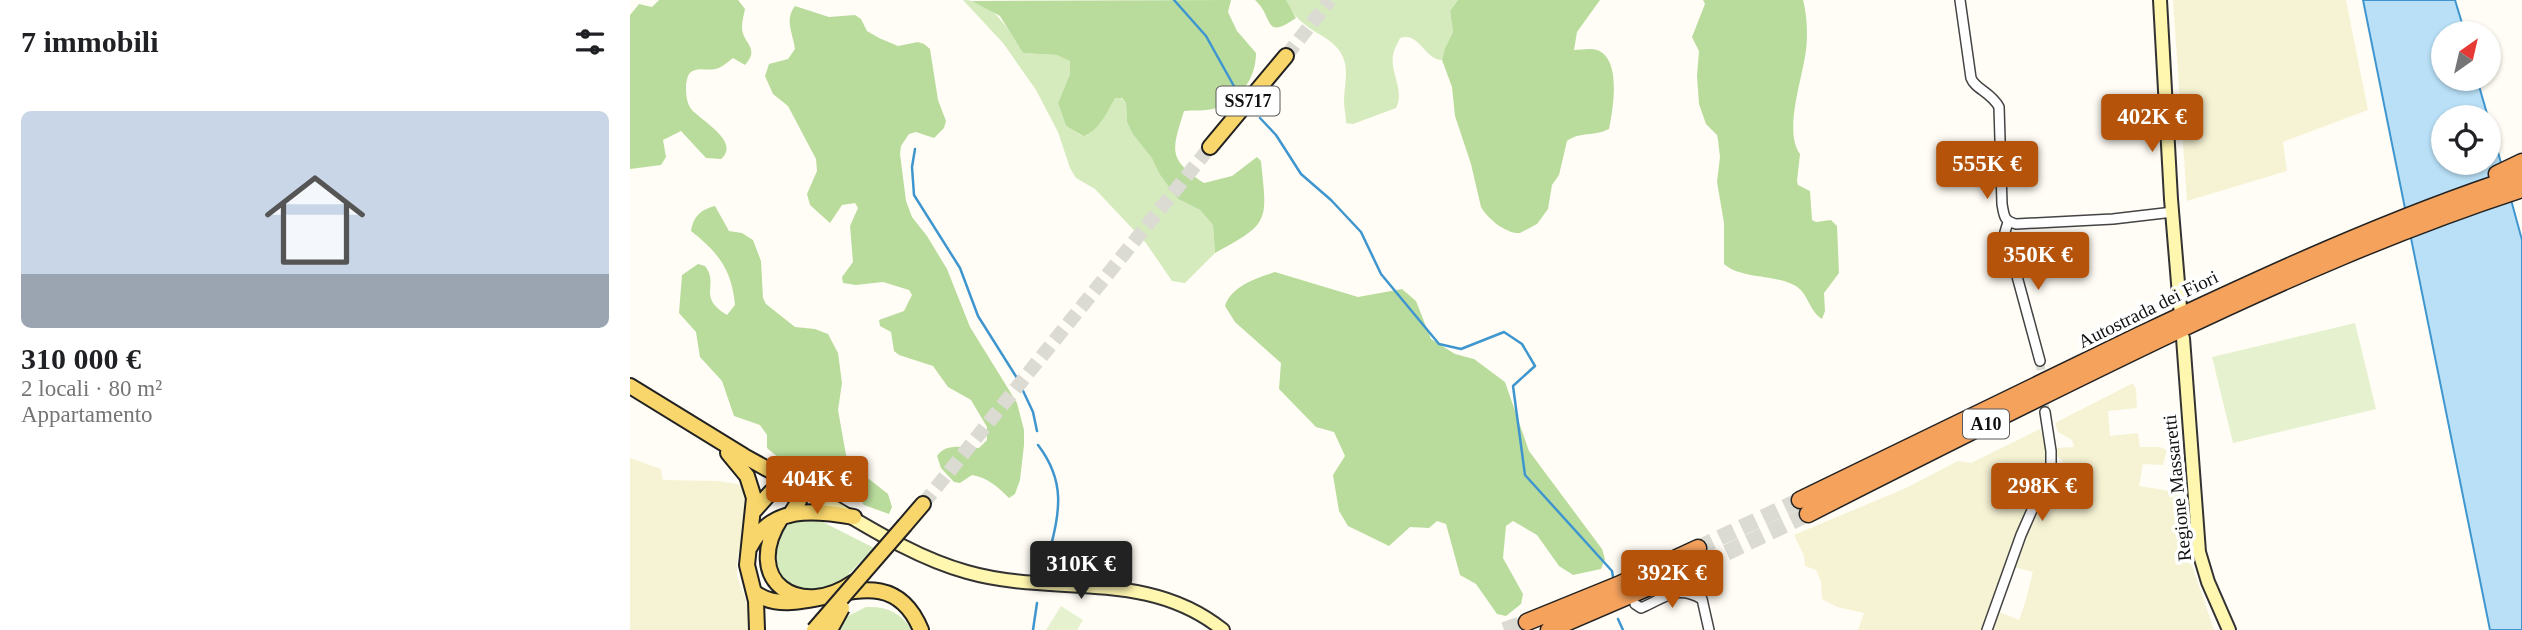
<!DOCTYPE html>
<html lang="it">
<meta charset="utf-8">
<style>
body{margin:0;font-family:"Times New Roman",serif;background:#f6f6f6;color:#202124;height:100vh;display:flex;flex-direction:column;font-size:26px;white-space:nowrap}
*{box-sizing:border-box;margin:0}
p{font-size:23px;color:#757577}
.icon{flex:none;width:38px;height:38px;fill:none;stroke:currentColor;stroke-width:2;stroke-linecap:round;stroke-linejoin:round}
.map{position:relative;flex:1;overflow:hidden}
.side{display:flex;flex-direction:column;background:#fff;width:630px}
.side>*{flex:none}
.needle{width:46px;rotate:34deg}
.buttons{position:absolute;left:1801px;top:21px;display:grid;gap:14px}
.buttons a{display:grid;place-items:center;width:70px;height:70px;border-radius:50%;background:#fff;box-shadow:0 2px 5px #0004;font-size:35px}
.price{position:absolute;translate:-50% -60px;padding:0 16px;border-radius:7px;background:#b45309;color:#fff;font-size:23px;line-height:46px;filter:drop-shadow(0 2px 4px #0008)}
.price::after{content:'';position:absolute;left:50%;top:42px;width:21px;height:16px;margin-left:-10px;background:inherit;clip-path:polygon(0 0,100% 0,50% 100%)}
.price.on{background:#222;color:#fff}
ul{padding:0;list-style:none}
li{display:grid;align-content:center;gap:14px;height:371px;padding:0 21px}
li+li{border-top:2px solid #e0e0e0}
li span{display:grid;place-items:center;height:217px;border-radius:10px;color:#555}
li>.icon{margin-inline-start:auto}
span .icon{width:126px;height:126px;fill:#fffc;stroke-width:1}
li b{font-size:30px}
h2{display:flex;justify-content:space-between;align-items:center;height:84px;padding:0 21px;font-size:30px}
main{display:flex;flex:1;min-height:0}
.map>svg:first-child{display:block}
.farmland{fill:#f6f3d4}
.green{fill:#d5ebbd}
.forest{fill:#b9dc9c}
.pitch{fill:#e6f2cf}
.water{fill:#b9e0f7;stroke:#3f96cf;stroke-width:2}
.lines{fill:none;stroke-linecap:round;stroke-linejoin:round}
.stream{stroke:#3f96cf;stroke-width:2.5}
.street-tunnel{stroke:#dbdad3;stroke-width:9;stroke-dasharray:9 4.5;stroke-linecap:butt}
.primary-tunnel{stroke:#dbdad3;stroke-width:14;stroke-dasharray:14 7;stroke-linecap:butt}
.highway-tunnel{stroke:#dbdad3;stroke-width:16;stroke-dasharray:16 8;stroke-linecap:butt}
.street-casing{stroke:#444;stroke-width:12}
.secondary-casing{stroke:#333;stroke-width:16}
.primary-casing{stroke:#222;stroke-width:18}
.highway-casing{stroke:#222;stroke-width:19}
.street{stroke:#fff;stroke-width:9}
.secondary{stroke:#fff6b0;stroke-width:12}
.primary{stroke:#f9d66b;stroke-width:14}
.highway{stroke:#f5a25d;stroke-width:16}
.primary-bridge-casing{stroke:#222;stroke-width:18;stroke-linecap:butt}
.primary-bridge{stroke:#f9d66b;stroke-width:14}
.labels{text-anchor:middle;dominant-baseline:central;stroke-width:7;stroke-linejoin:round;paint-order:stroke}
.shield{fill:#fff;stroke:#585858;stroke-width:2}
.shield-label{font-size:18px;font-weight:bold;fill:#111}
.street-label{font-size:19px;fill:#111;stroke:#fff}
</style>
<main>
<section class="side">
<h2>7 immobili<svg class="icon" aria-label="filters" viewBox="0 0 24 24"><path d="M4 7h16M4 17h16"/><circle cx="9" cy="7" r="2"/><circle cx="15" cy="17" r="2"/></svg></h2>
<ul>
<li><span style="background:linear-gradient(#c9d6e8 75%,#9aa5b1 0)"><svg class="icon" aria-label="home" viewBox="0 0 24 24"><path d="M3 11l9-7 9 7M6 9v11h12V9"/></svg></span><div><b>310 000 €</b><p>2 locali · 80 m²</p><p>Appartamento</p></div></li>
</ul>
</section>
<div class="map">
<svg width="1892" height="630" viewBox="0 0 1892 630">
<rect width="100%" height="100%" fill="#fffdf5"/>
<path class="farmland" d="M 1543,0 L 1716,0 L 1738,110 L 1653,142 L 1657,171 L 1557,201 Z
M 1503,383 L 1506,389 L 1507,408 L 1478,411 L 1480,436 L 1508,433 L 1510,447 L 1530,447 L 1537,450 L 1533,465 L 1513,464 L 1509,486 L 1558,494 L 1561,541 L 1551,547 L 1563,568 L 1584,630 L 1360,630 L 1367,611 L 1389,620 L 1395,603 L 1403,572 L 1384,567 L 1396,527 L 1424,477 L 1430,472 L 1433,460 L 1424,455 L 1425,448 L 1444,447 L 1442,440 L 1428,432 L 1425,423 Z
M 1410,429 L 1416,442 L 1417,469 L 1354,630 L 1228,630 L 1234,613 L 1207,607 L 1192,599 L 1191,581 L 1186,570 L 1175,566 L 1174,556 L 1164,535 L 1276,488 L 1328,461 L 1341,463 Z
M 0,458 L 31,469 L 33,480 L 88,481 L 112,485 L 115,492 L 116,518 L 107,561 L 107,576 L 117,603 L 121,630 L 0,630 Z"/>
<path class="green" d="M 333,0 C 363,0 379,30 393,53 L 428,55 L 440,61 L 440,74 L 428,103 L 436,126 L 452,136 L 470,123 L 485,97 L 491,98 L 496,103 L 497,122 L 502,133 L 523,158 L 530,175 L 548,199 L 570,210 L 583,225 L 585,253 L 555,283 L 542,281 L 516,243 L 465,189 L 446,178 L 440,168 L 428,132 L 406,90 L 373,43 Z
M 656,0 L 828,0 L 820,11 L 823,32 L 815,48 L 812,60 C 794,59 789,31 770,38 C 768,43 764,49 763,55 C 760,73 775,91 766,108 L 723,124 L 716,123 C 716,115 714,108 714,101 C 714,87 719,71 713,57 C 703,33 669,33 656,0 Z
M 169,518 L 187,519 L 244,548 L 202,591 L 164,590 C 158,585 148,577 145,569 C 137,548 150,527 169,518 Z
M 236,607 C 257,606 271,613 282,630 L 206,630 L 216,617 Z"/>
<path class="forest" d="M 29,0 L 108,0 L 115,9 C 114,14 112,21 112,27 C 112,44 131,47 115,65 L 103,58 C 98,62 91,68 85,69 C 76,71 66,66 59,74 C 57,77 57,81 56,84 C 56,93 56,103 62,110 C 72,121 111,142 91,159 L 76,158 L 51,131 L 33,140 L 36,157 L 31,165 L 0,169 L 0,15 L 9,4 L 22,7 Z
M 601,0 L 598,12 L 607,31 L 626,53 C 626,80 609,101 583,109 C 575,111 564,110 554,111 C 542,150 537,159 574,183 L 602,176 L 627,157 L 631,161 C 637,221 641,223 585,253 L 583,225 L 570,210 L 548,199 L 530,175 L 522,158 L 502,133 L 497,122 L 496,103 L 492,98 L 485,98 C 477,112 469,131 453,136 L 436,126 L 428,103 L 440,74 L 440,61 L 427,55 L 393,53 L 370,16 L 342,1 Z
M 625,0 L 656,0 L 666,18 C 633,41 644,17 625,0 Z
M 828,0 L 970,0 L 947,32 L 944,50 C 951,50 960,48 967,50 C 992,59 983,109 979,129 C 963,137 951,131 937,141 L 929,175 L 922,185 L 918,209 L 907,224 L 890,233 C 876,234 858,219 851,207 L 841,164 L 825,116 L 822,87 L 812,60 L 815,48 L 823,32 L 820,11 Z
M 1073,0 L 1173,0 C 1177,15 1178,35 1176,50 C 1173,77 1153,131 1170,154 L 1167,181 L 1168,185 L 1180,191 L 1182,220 L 1186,222 L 1201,220 L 1207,226 L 1209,273 L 1194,293 L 1195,311 L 1192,319 C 1178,310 1179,293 1164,285 C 1142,274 1111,279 1094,264 L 1094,223 L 1087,182 L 1090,157 L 1088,140 L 1087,135 L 1076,124 L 1069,104 L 1067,76 L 1069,51 L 1062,37 L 1075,4 Z
M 165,6 L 199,17 L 225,15 L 231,19 L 237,31 L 249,38 L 268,46 L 288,42 L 294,44 L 300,49 L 308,100 L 316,121 L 314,128 L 304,138 L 286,132 L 279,134 L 271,146 L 270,154 L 276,201 L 282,217 L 297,236 L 317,269 L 340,327 L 387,403 L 394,430 L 394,445 L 390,480 L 385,494 L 379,498 C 369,488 357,477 342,475 L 330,483 L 324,482 L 311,468 L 307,456 C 316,442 335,448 349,448 L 357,440 L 357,427 L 341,400 L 318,387 L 303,366 L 269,355 L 264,351 L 261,332 L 250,326 L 249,320 L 274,311 L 282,295 L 279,290 L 253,282 L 226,285 L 213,283 L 212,277 L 223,262 L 220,226 L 228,208 L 225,203 L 212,205 L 200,223 L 180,205 L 177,194 L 187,171 L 186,159 L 158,106 L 143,94 L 135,76 L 139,64 L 158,59 L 165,49 C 163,33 154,20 165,6 Z
M 85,206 L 99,231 L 112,233 L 123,240 L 131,261 L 133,298 L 136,304 L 165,327 L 185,329 L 198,334 L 208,353 L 212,383 L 208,410 L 216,455 L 225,468 L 258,494 L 262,507 L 259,514 L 234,505 L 213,474 L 188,468 L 168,471 L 162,469 L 137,448 L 137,435 L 130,425 L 104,416 L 92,381 L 70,357 L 66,332 L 49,313 L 52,275 L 68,264 L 75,266 C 90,285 66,296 97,315 L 105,305 C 102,270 88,252 61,231 C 64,216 70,210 85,206 Z
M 645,272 L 728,297 L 772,289 L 786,301 L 801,339 L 825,354 L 844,359 L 875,382 L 899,451 L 972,549 L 975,559 L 971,569 L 943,575 L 929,566 L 907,535 L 883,521 L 876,526 L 873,558 L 893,594 L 891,604 L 876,616 L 867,614 L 846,584 L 830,575 L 816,524 L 807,521 L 799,528 L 780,527 L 759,546 L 718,526 L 709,511 L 703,475 L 715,456 L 704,432 L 686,427 L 649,389 L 651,363 L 605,322 L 595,306 C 601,286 627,278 645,272 Z"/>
<path class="pitch" d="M 1725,323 L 1746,409 L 1603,443 L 1582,357 Z
M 431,606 L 453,620 L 447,630 L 416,630 Z"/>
<path class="water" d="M 1733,0 L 1825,0 L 1835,33 L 1813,33 L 1813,79 L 1847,79 L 1858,117 L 1813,117 L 1813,163 L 1858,163 L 1859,119 L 1892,240 L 1892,630 L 1860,630 Z"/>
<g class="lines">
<path class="stream" d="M 544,0 L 576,36 L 605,88 L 612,96
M 630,118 L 646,135 L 671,174 L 701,200 L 731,232 L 751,274 L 809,344 L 831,349 L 874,332 L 892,344 L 905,366 L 883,386 L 895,475 L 982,571 L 983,577
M 285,149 L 282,167 L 284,195 L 330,268 L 348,316 L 387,378 L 403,412 L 407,431
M 408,445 C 440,487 427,519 416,567
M 988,619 L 993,630
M 403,630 L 407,603"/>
<path class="street-tunnel" d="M 1410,361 L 1415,412"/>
<path class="primary-tunnel" d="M 656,56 L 700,0
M 293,504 L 580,147"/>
<path class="highway-tunnel" d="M 1068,548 L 1170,500
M 1075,563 L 1178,514
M 874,630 L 897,622"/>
<g class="street-casing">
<path id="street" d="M 1330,0 L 1341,78 C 1345,89 1361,92 1369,107 L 1372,204 C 1374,216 1374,221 1386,224 L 1483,219 L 1543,212
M 1378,222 L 1375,232 L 1410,361
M 1005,604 L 1011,608 C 1035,598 1046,584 1072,599 L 1079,630
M 1357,630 L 1391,535 L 1421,467 L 1421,451 L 1415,412"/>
</g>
<g class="secondary-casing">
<path id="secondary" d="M 1530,0 L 1541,199 L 1550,307
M 1553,338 L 1569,552 L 1578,582 L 1599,630
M 166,485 C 222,516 276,555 337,572 C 425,597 516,568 593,630"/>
</g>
<g class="primary-casing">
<path id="primary" d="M 580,147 L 656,56
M 0,386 L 114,456 L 166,485 L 169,501 L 160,515
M 98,453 L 117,476 L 124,498 L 117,565 L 126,601 L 127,630
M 124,511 L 141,492 L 166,485
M 151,518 C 111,580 169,621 224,582
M 275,525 L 293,504
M 120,547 C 142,505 184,510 224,517
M 124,592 C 172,630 256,544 291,630"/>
</g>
<g class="highway-casing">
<path id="highway" d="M 1867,174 L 1892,162
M 1170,500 C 1284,445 1397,390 1510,335 C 1635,276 1760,218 1892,175
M 1178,514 C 1296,454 1415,394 1534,337 C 1651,281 1769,229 1892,189
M 897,622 L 988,585 L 1068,548
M 919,630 L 1075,563"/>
</g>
<use href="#street" class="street"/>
<use href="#secondary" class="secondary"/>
<use href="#primary" class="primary"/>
<use href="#highway" class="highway"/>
<g class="primary-bridge-casing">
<path id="primary-bridge" d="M 184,630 L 275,525
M 200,630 L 212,608"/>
</g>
<use href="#primary-bridge" class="primary-bridge"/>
</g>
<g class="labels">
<g class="shield">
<rect x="586.5" y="86.5" width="63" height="29" rx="5"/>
<rect x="1333" y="409.5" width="46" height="29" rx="5"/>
</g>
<g class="shield-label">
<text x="618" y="101">SS717</text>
<text x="1356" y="424">A10</text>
</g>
<g class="street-label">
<text transform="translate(1518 309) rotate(-26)">Autostrada dei Fiori</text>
<text transform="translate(1547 488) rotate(-96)">Regione Massaretti</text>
</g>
</g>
</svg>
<div class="buttons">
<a><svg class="needle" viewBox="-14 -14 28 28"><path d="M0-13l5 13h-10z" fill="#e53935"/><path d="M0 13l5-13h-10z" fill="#757577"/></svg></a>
<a><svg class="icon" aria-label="locate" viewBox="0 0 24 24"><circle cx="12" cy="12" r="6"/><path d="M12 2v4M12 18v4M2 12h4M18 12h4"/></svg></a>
</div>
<b class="price" style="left:1522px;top:154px">402K €</b>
<b class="price" style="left:1357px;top:201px">555K €</b>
<b class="price" style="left:1408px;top:292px">350K €</b>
<b class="price" style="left:187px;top:516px">404K €</b>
<b class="price" style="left:1412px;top:523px">298K €</b>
<b class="price on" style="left:451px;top:601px">310K €</b>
<b class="price" style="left:1042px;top:610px">392K €</b>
</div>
</main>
